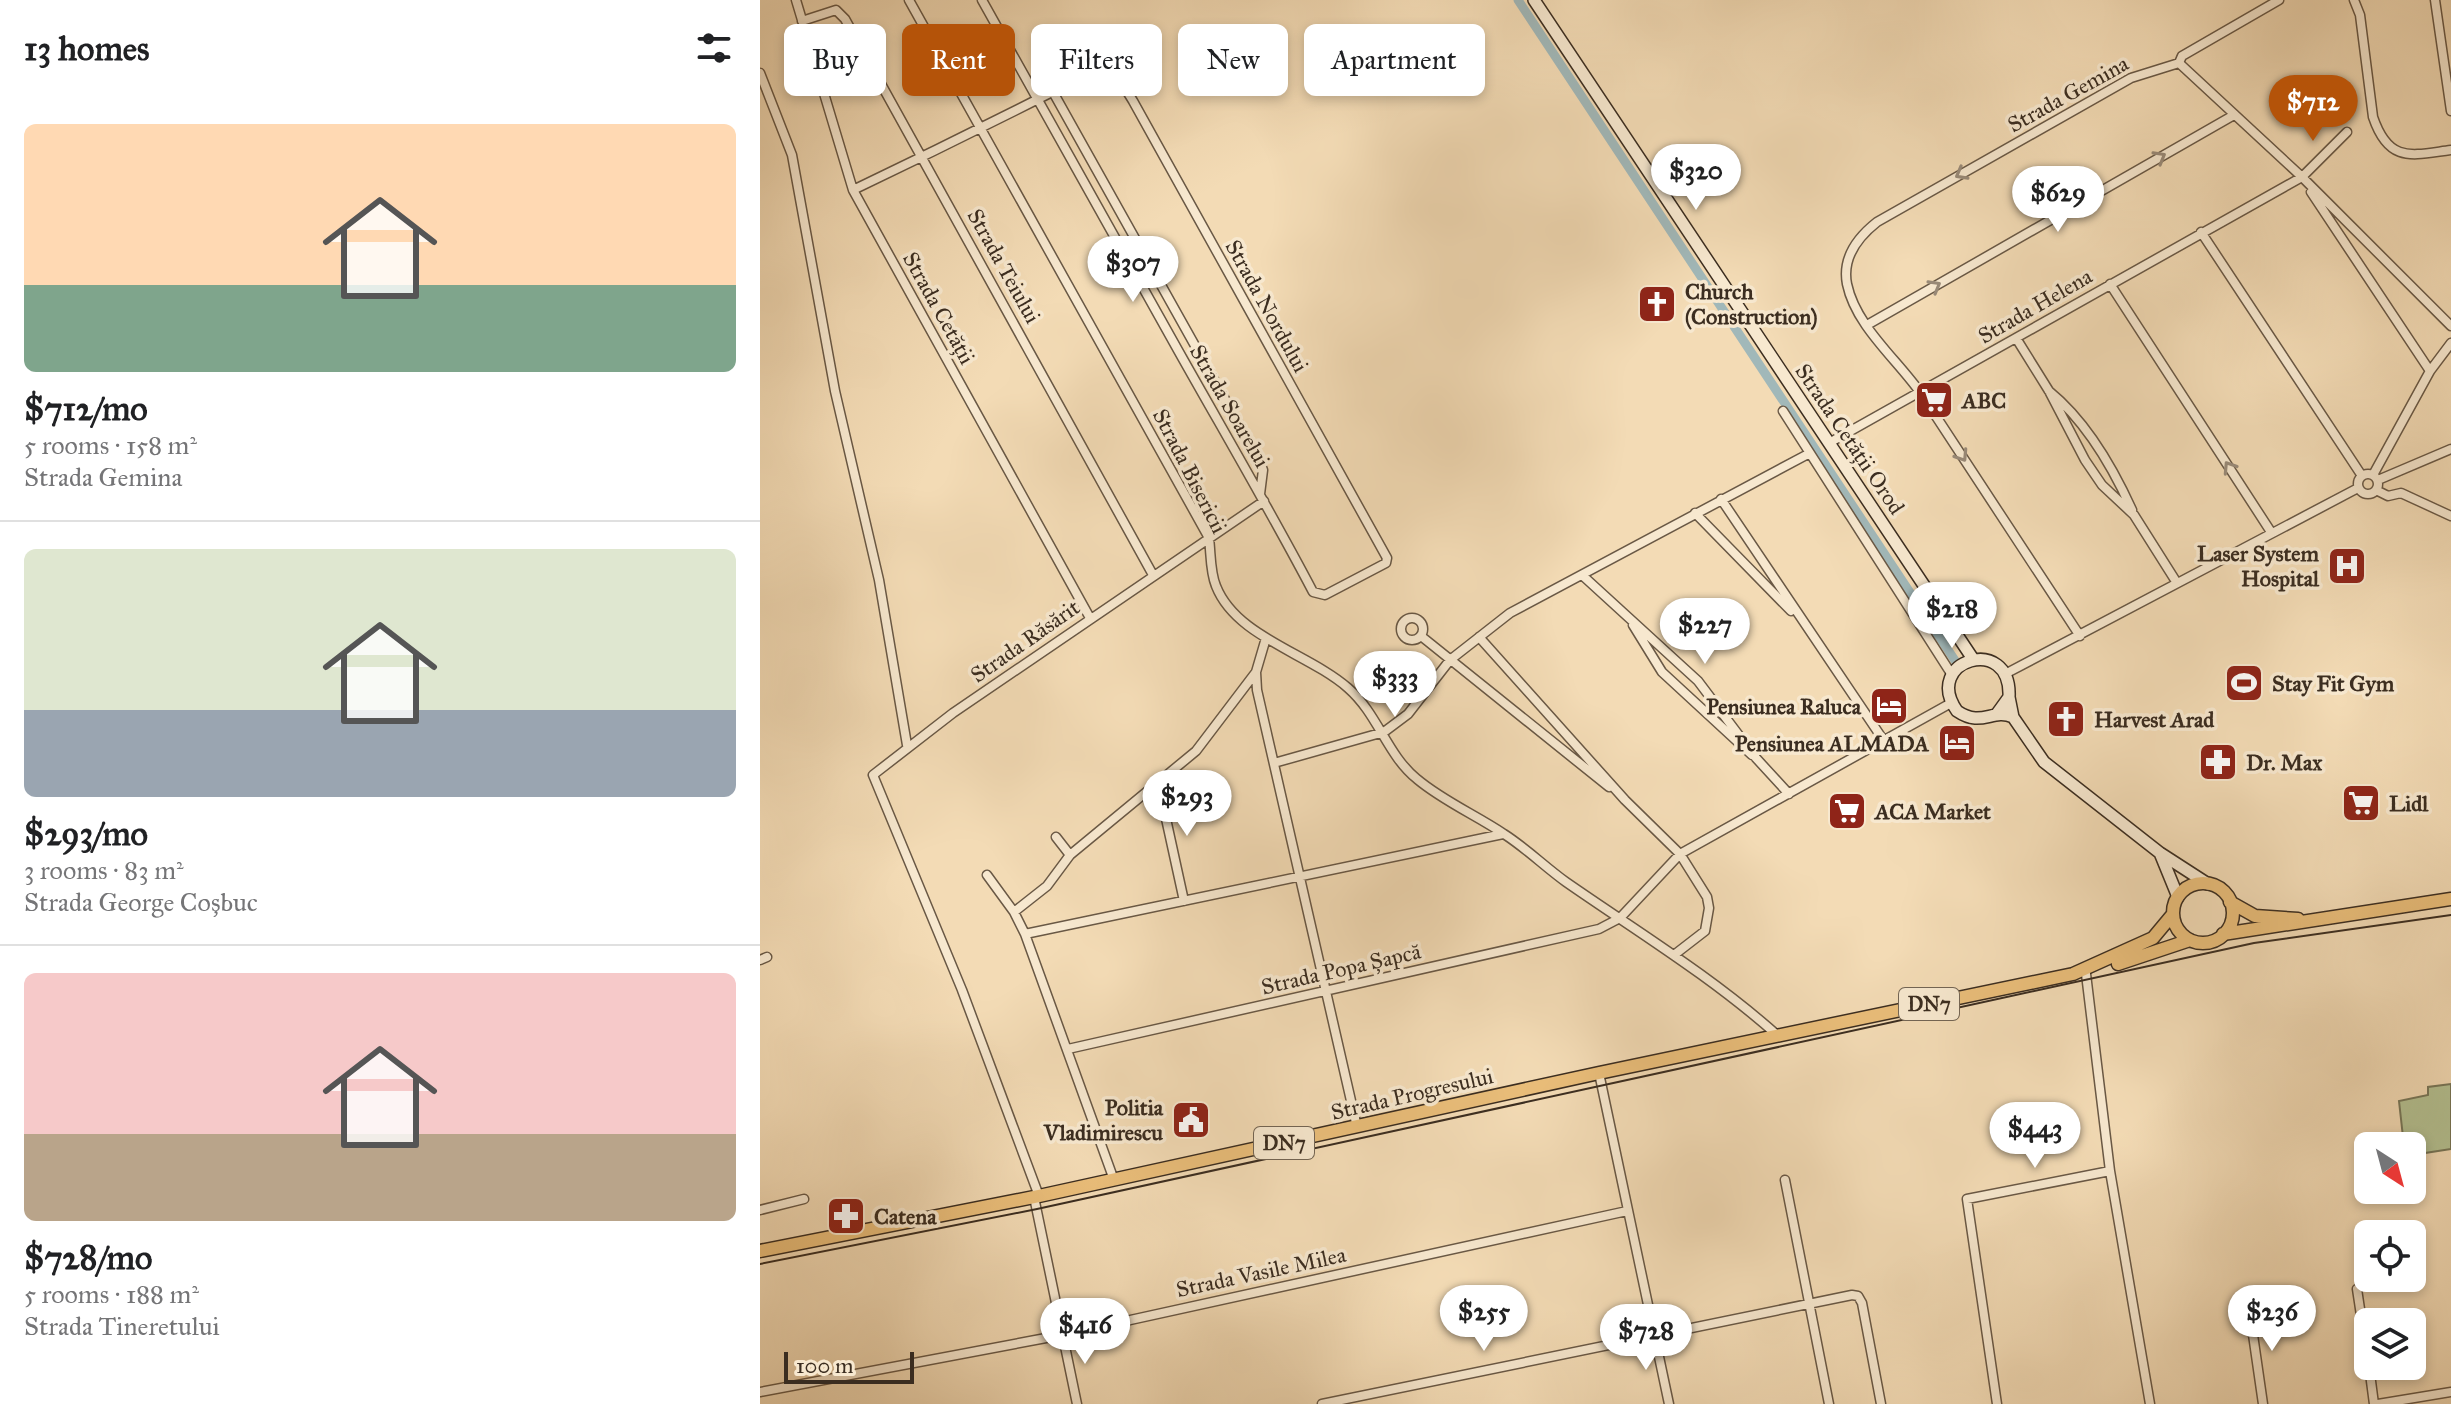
<!DOCTYPE html>
<meta charset="utf-8">
<style>
body{margin:0;font-family:"IM FELL Great Primer",serif;background:#f2f2f2;color:#202124;height:100vh;display:flex;flex-direction:column;font-size:30px;white-space:nowrap}
*{box-sizing:border-box;margin:0}
p{font-size:26px;color:#757577}
.icon{flex:none;width:44px;height:44px;fill:none;stroke:currentColor;stroke-width:2;stroke-linecap:round;stroke-linejoin:round}
.map{position:relative;flex:1;overflow:hidden}
.drawer{display:flex;flex-direction:column;background:#fff;width:760px}
.drawer>*{flex:none}
.guide{position:absolute;left:24px;top:24px;width:760px;height:72px;display:flex;gap:16px}
.needle{width:52px;rotate:144deg}
.fabs{position:absolute;left:1594px;top:1132px;display:grid;gap:16px}
.fabs a{display:grid;place-items:center;width:72px;height:72px;border-radius:12px;background:#fff;box-shadow:0 4px 12px #0003;font-size:40px}
.scale{position:absolute;left:24px;bottom:20px;width:130px;box-sizing:border-box;padding-left:8px;border:4px solid #3b2d20;border-top:0;font-size:22px;line-height:28px;white-space:nowrap;color:#3b2d20;-webkit-text-stroke:6px #f7e8cf;paint-order:stroke}
.price{position:absolute;translate:-50% -68px;padding:0 18px;border-radius:28px;background:#fff;color:#222;font-size:26px;line-height:52px;filter:drop-shadow(0 2px 4px #0008)}
.price::after{content:'';position:absolute;left:50%;top:48px;width:24px;height:18px;margin-left:-12px;background:inherit;clip-path:polygon(0 0,100% 0,50% 100%)}
.price.selected{background:#b45309;color:#fff}
ul{padding:0;list-style:none}
li{display:grid;align-content:center;gap:16px;height:424px;padding:0 24px}
li+li{border-top:2px solid #e0e0e0}
li span{display:grid;place-items:center;height:248px;border-radius:12px;color:#555}
li>.icon{margin-inline-start:auto}
span .icon{width:144px;height:144px;fill:#fffc;stroke-width:1}
li b{font-size:34px}
h2{display:flex;justify-content:space-between;align-items:center;height:96px;padding:0 24px;font-size:34px}
.tag{padding:0 28px;border-radius:12px;background:#fff;box-shadow:0 4px 12px #0003;font-size:28px;line-height:72px}
.tag.selected{background:#b45309;color:#fff}
main{display:flex;flex:1;min-height:0}
.map>svg:first-child{display:block}
.green{fill:#b4c192;stroke:#787759;stroke-width:2}
.lines{fill:none;stroke-linecap:round;stroke-linejoin:round}
.canal{stroke:#a1b8b9;stroke-width:9}
.street-casing{stroke:#695845;stroke-width:11}
.secondary-casing{stroke:#3b2d20;stroke-width:14}
.primary-casing{stroke:#3b2d20;stroke-width:15}
.street{stroke:#f7e8cf;stroke-width:8}
.secondary{stroke:#f7e8cf;stroke-width:11}
.primary{stroke:#eabe7a;stroke-width:12}
.tram{stroke:#3b2d20;stroke-width:2}
.oneway{stroke:#998a78}
.labels{text-anchor:middle;dominant-baseline:central;stroke-width:7;stroke-linejoin:round;paint-order:stroke}
.shield{fill:#f7e8cf;stroke:#736554;stroke-width:2}
.shield-label{font-size:20px;font-weight:bold;fill:#3b2d20}
.street-label{font-size:22px;fill:#3b2d20;stroke:#f7e8cf}
.poi-label{font-size:22px;font-weight:bold;fill:#3b2d20;stroke:#f7e8cf;text-anchor:start}
</style>
<main>
<section class="drawer">
<h2>13 homes<svg class="icon" aria-label="filters" viewBox="0 0 24 24"><path d="M4 7h16M4 17h16"/><circle cx="9" cy="7" r="2"/><circle cx="15" cy="17" r="2"/></svg></h2>
<ul>
<li><span style="background:linear-gradient(#ffd9b3 65%,#7fa58c 0)"><svg class="icon" aria-label="home" viewBox="0 0 24 24"><path d="M3 11l9-7 9 7M6 9v11h12V9"/></svg></span><div><b>$712/mo</b><p>5 rooms · 158 m²</p><p>Strada Gemina</p></div></li>
<li><span style="background:linear-gradient(#dfe7d0 65%,#9aa5b1 0)"><svg class="icon" aria-label="home" viewBox="0 0 24 24"><path d="M3 11l9-7 9 7M6 9v11h12V9"/></svg></span><div><b>$293/mo</b><p>3 rooms · 83 m²</p><p>Strada George Coșbuc</p></div></li>
<li><span style="background:linear-gradient(#f6c9c9 65%,#b9a48a 0)"><svg class="icon" aria-label="home" viewBox="0 0 24 24"><path d="M3 11l9-7 9 7M6 9v11h12V9"/></svg></span><div><b>$728/mo</b><p>5 rooms · 188 m²</p><p>Strada Tineretului</p></div></li>
</ul>
</section>
<div class="map">
<svg width="1691" height="1404" viewBox="0 0 1691 1404">
<rect width="100%" height="100%" fill="#f3dbb5"/>
<filter id="stains"><feTurbulence type="fractalNoise" baseFrequency=".0025" numOctaves="4"/><feColorMatrix values="0 0 0 0 .2 0 0 0 0 .09 0 0 0 0 .02 0 0 0 .5 -.17"/></filter>
<radialGradient id="worn" r=".72"><stop offset=".6" stop-color="#630" stop-opacity="0"/><stop offset="1" stop-color="#630" stop-opacity=".3"/></radialGradient>
<path class="green" d="M 1691,1084 L 1691,1149 L 1652,1155 L 1652,1146 L 1644,1146 L 1639,1101 L 1668,1095 L 1668,1087 Z"/>
<g class="lines">
<path class="canal" d="M 758,0 L 1196,662"/>
<g class="street-casing">
<path id="street" d="M 36,0 L 93,190 L 330,618
M 149,0 L 449,538 C 451,554 450,572 456,586 C 476,637 548,653 588,688 C 618,714 627,755 657,779 C 683,801 716,815 744,834 C 766,848 785,867 806,882 C 878,932 952,977 1017,1035
M 1594,0 L 1600,15 L 1613,117 C 1629,164 1652,155 1691,150
M 1675,0 L 1691,111
M 42,21 L 76,10 L 85,19 L 393,575
M 1419,63 L 1542,177 L 1691,326
M 1419,63 L 1422,56 L 1519,0
M 0,73 L 32,155 L 75,391 L 119,580 L 147,745
M 293,92 L 499,460 L 503,470 L 500,494
M 93,190 C 160,158 227,125 294,91 C 310,83 326,69 344,66 L 360,80 L 373,101 L 627,558 L 626,563 L 565,595 L 553,592 C 510,510 464,432 419,352 C 353,235 288,117 222,0
M 1551,192 L 1670,371
M 1441,232 L 1602,476
M 1350,284 L 1511,532
M 1107,325 L 1474,115
M 1256,338 L 1289,391 L 1325,460 L 1342,485 L 1374,515 L 1417,583
M 1289,391 C 1326,421 1353,468 1372,510
M 1023,411 L 1192,675
M 1069,443 L 1542,177 L 1587,132
M1598 484a10 10 0 1 1 20 0a10 10 0 1 1-20 0Z
M 1613,475 L 1670,371 L 1691,343
M 1618,480 L 1691,449
M 1616,490 L 1628,496 L 1641,493 L 1691,516
M 961,499 L 1124,741
M 935,513 L 1031,611
M 822,575 L 938,681 L 996,758 L 1029,794
M641 629a11 11 0 1 1 22 0a11 11 0 1 1-22 0Z
M 873,625 L 902,672 L 992,755
M 661,636 L 849,787
M 1320,636 C 1267,556 1215,475 1162,395 C 1138,360 1096,327 1087,284 C 1082,258 1098,237 1117,222 L 1371,78 L 1419,63
M 719,637 L 865,800 L 920,854 L 947,897 L 949,908 L 945,931 L 914,955
M 506,638 L 496,672 L 497,690 L 597,1127
M 1245,674 L 1598,488
M 514,763 L 624,732 L 648,714 L 690,660 L 750,613 L 1050,453
M 398,782 L 424,901
M 296,837 L 310,855
M 227,875 L 254,912 L 265,934 L 354,1180
M 254,912 L 287,886 L 310,855 L 436,751 L 496,672
M 265,934 L 743,834
M 0,960 L 7,957
M 1326,974 L 1350,1171 L 1390,1404
M 308,1049 L 839,929 L 860,918 L 920,854 L 1191,703
M 839,1073 L 909,1404
M 1025,1180 L 1069,1404
M 279,1196 L 202,990 L 113,775 L 193,713 L 504,501
M 274,1197 L 317,1404
M 0,1210 L 44,1199
M 1597,1289 L 1608,1362
M 1489,1307 L 1503,1404
M 1609,1366 L 1614,1404
M 0,1392 L 302,1335 L 867,1211
M 562,1404 L 1092,1295 L 1098,1296 L 1102,1303 L 1121,1404
M 1237,1404 L 1207,1199 L 1350,1171
M 1618,1404 L 1691,1392"/>
</g>
<g class="secondary-casing">
<path id="secondary" d="M 774,0 L 1213,659
M 1249,697 L 1253,717 L 1284,762 L 1400,853 L 1448,884
M 1236,715 L 1249,697 C 1252,633 1161,660 1197,711 C 1222,728 1232,708 1253,717
M 1400,853 L 1418,897"/>
</g>
<g class="primary-casing">
<path id="primary" d="M1413 913a30 30 0 1 1 60 0a30 30 0 1 1-60 0Z
M 1470,902 L 1495,916 L 1538,919
M 1463,934 L 1691,899
M 1358,964 L 1430,940
M 0,1251 L 279,1196 L 839,1073 L 1313,974 L 1393,938 L 1413,914"/>
</g>
<use href="#street" class="street"/>
<use href="#secondary" class="secondary"/>
<use href="#primary" class="primary"/>
<path class="tram" d="M 0,1264 L 277,1209 L 1494,943 L 1691,915"/>
</g>
<defs><path id="oneway-chevron" d="M-2-3.5L2.5 0L-2 3.5" fill="none" stroke-width="1.6" stroke-linecap="round" stroke-linejoin="round" transform="scale(2)"/></defs>
<g class="oneway">
<use href="#oneway-chevron" transform="translate(1400 157) rotate(-30)"/>
<use href="#oneway-chevron" transform="translate(1201 174) rotate(151)"/>
<use href="#oneway-chevron" transform="translate(1175 286) rotate(-30)"/>
<use href="#oneway-chevron" transform="translate(1202 456) rotate(57)"/>
<use href="#oneway-chevron" transform="translate(1469 467) rotate(-123)"/>
</g>
<defs>
<g id="church-square" transform="scale(2)"><rect x="-9" y="-9" width="18" height="18" rx="4" fill="#8f2418" stroke="#f7e8cf"/><path d="M-1.2-6h2.4v3.5h3.3v2.4h-3.3V6h-2.4V-.1h-3.3v-2.4h3.3Z" fill="#fff"/></g>
<g id="supermarket-square" transform="scale(2)"><rect x="-9" y="-9" width="18" height="18" rx="4" fill="#8f2418" stroke="#f7e8cf"/><path d="M-6-5.5h2.5l.6 2H6L4.5 2H-2.5L-4.4-4H-6ZM-1.5 3.2a1.3 1.3 0 1 0 .1 0ZM3 3.2a1.3 1.3 0 1 0 .1 0Z" fill="#fff"/></g>
<g id="hospital-square" transform="scale(2)"><rect x="-9" y="-9" width="18" height="18" rx="4" fill="#8f2418" stroke="#f7e8cf"/><path d="M-5-5h3v3.5h4V-5h3V5h-3V1.5h-4V5h-3Z" fill="#fff"/></g>
<g id="stadium-square" transform="scale(2)"><rect x="-9" y="-9" width="18" height="18" rx="4" fill="#8f2418" stroke="#f7e8cf"/><path d="M0-5a6.5 5 0 1 0 0 10a6.5 5 0 1 0 0-10ZM-3.5-1.8h7v3.6h-7Z" fill="#fff"/></g>
<g id="hotel-square" transform="scale(2)"><rect x="-9" y="-9" width="18" height="18" rx="4" fill="#8f2418" stroke="#f7e8cf"/><path d="M-6-4.5h1.5V1H6V5H4.5V3h-9V5H-6ZM-4 0a1.8 1.8 0 1 1 3.6 0ZM.5 0V-2.5h3Q6-2.5 6 0Z" fill="#fff"/></g>
<g id="pharmacy-square" transform="scale(2)"><rect x="-9" y="-9" width="18" height="18" rx="4" fill="#8f2418" stroke="#f7e8cf"/><path d="M-2-6h4v4h4v4h-4v4h-4v-4h-4v-4h4Z" fill="#fff"/></g>
<g id="civic-square" transform="scale(2)"><rect x="-9" y="-9" width="18" height="18" rx="4" fill="#8f2418" stroke="#f7e8cf"/><path d="M-.6-6.5H3V-4.5H.6V-3L4-1V1h2V6H-6V1h2V-1L-.6-3ZM-1.2 2.5V6h2.4V2.5Z" fill="#fff"/></g>
</defs>
<g fill-rule="evenodd">
<use href="#church-square" x="897" y="304"/>
<use href="#supermarket-square" x="1174" y="400"/>
<use href="#hospital-square" x="1587" y="566"/>
<use href="#stadium-square" x="1484" y="683"/>
<use href="#hotel-square" x="1129" y="706"/>
<use href="#church-square" x="1306" y="719"/>
<use href="#hotel-square" x="1197" y="743"/>
<use href="#pharmacy-square" x="1458" y="762"/>
<use href="#supermarket-square" x="1601" y="803"/>
<use href="#supermarket-square" x="1087" y="811"/>
<use href="#civic-square" x="431" y="1120"/>
<use href="#pharmacy-square" x="86" y="1216"/>
</g>
<g class="labels">
<g class="shield">
<rect x="1139" y="988" width="60" height="32" rx="6"/>
<rect x="494" y="1127" width="60" height="32" rx="6"/>
</g>
<g class="shield-label">
<text x="1169" y="1004">DN7</text>
<text x="524" y="1143">DN7</text>
</g>
<g class="street-label">
<text transform="translate(1308 94) rotate(-29)">Strada Gemina</text>
<text transform="translate(244 266) rotate(61)">Strada Teiului</text>
<text transform="translate(507 306) rotate(61)">Strada Nordului</text>
<text transform="translate(1275 306) rotate(-30)">Strada Helena</text>
<text transform="translate(179 308) rotate(61)">Strada Cetății</text>
<text transform="translate(470 406) rotate(60)">Strada Soarelui</text>
<text transform="translate(1090 439) rotate(56)">Strada Cetății Orod</text>
<text transform="translate(430 471) rotate(63)">Strada Bisericii</text>
<text transform="translate(265 641) rotate(-35)">Strada Răsărit</text>
<text transform="translate(581 969) rotate(-13)">Strada Popa Șapcă</text>
<text transform="translate(652 1094) rotate(-13)">Strada Progresului</text>
<text transform="translate(501 1272) rotate(-12)">Strada Vasile Milea</text>
</g>
<g class="poi-label">
<text x="925" y="291">Church<tspan x="925" dy="25">(Construction)</tspan></text>
<text x="1202" y="400">ABC</text>
<text x="1559" y="553" text-anchor="end">Laser System<tspan x="1559" dy="25">Hospital</tspan></text>
<text x="1512" y="683">Stay Fit Gym</text>
<text x="1101" y="706" text-anchor="end">Pensiunea Raluca</text>
<text x="1334" y="719">Harvest Arad</text>
<text x="1169" y="743" text-anchor="end">Pensiunea ALMADA</text>
<text x="1486" y="762">Dr. Max</text>
<text x="1629" y="803">Lidl</text>
<text x="1115" y="811">ACA Market</text>
<text x="403" y="1107" text-anchor="end">Politia<tspan x="403" dy="25">Vladimirescu</tspan></text>
<text x="114" y="1216">Catena</text>
</g>
</g>
<rect width="100%" height="100%" filter="url(#stains)"/>
<rect width="100%" height="100%" fill="url(#worn)"/>
</svg>
<div class="fabs">
<a><svg class="needle" viewBox="-14 -14 28 28"><path d="M0-13l5 13h-10z" fill="#e53935"/><path d="M0 13l5-13h-10z" fill="#757577"/></svg></a>
<a><svg class="icon" aria-label="locate" viewBox="0 0 24 24"><circle cx="12" cy="12" r="6"/><path d="M12 2v4M12 18v4M2 12h4M18 12h4"/></svg></a>
<a><svg class="icon" aria-label="layers" viewBox="0 0 24 24"><path d="M12 4l9 5-9 5-9-5zM3 14l9 5 9-5"/></svg></a>
</div>
<div class="scale">100 m</div>
<b class="price selected" style="left:1553px;top:143px">$712</b>
<b class="price" style="left:936px;top:212px">$320</b>
<b class="price" style="left:1298px;top:234px">$629</b>
<b class="price" style="left:373px;top:304px">$307</b>
<b class="price" style="left:1192px;top:650px">$218</b>
<b class="price" style="left:945px;top:666px">$227</b>
<b class="price" style="left:635px;top:719px">$333</b>
<b class="price" style="left:427px;top:838px">$293</b>
<b class="price" style="left:1275px;top:1170px">$443</b>
<b class="price" style="left:724px;top:1353px">$255</b>
<b class="price" style="left:1512px;top:1353px">$236</b>
<b class="price" style="left:325px;top:1366px">$416</b>
<b class="price" style="left:886px;top:1372px">$728</b>
<div class="guide">
<a class="tag">Buy</a>
<a class="tag selected">Rent</a>
<a class="tag">Filters</a>
<a class="tag">New</a>
<a class="tag">Apartment</a>
</div>
</div>
</main>
